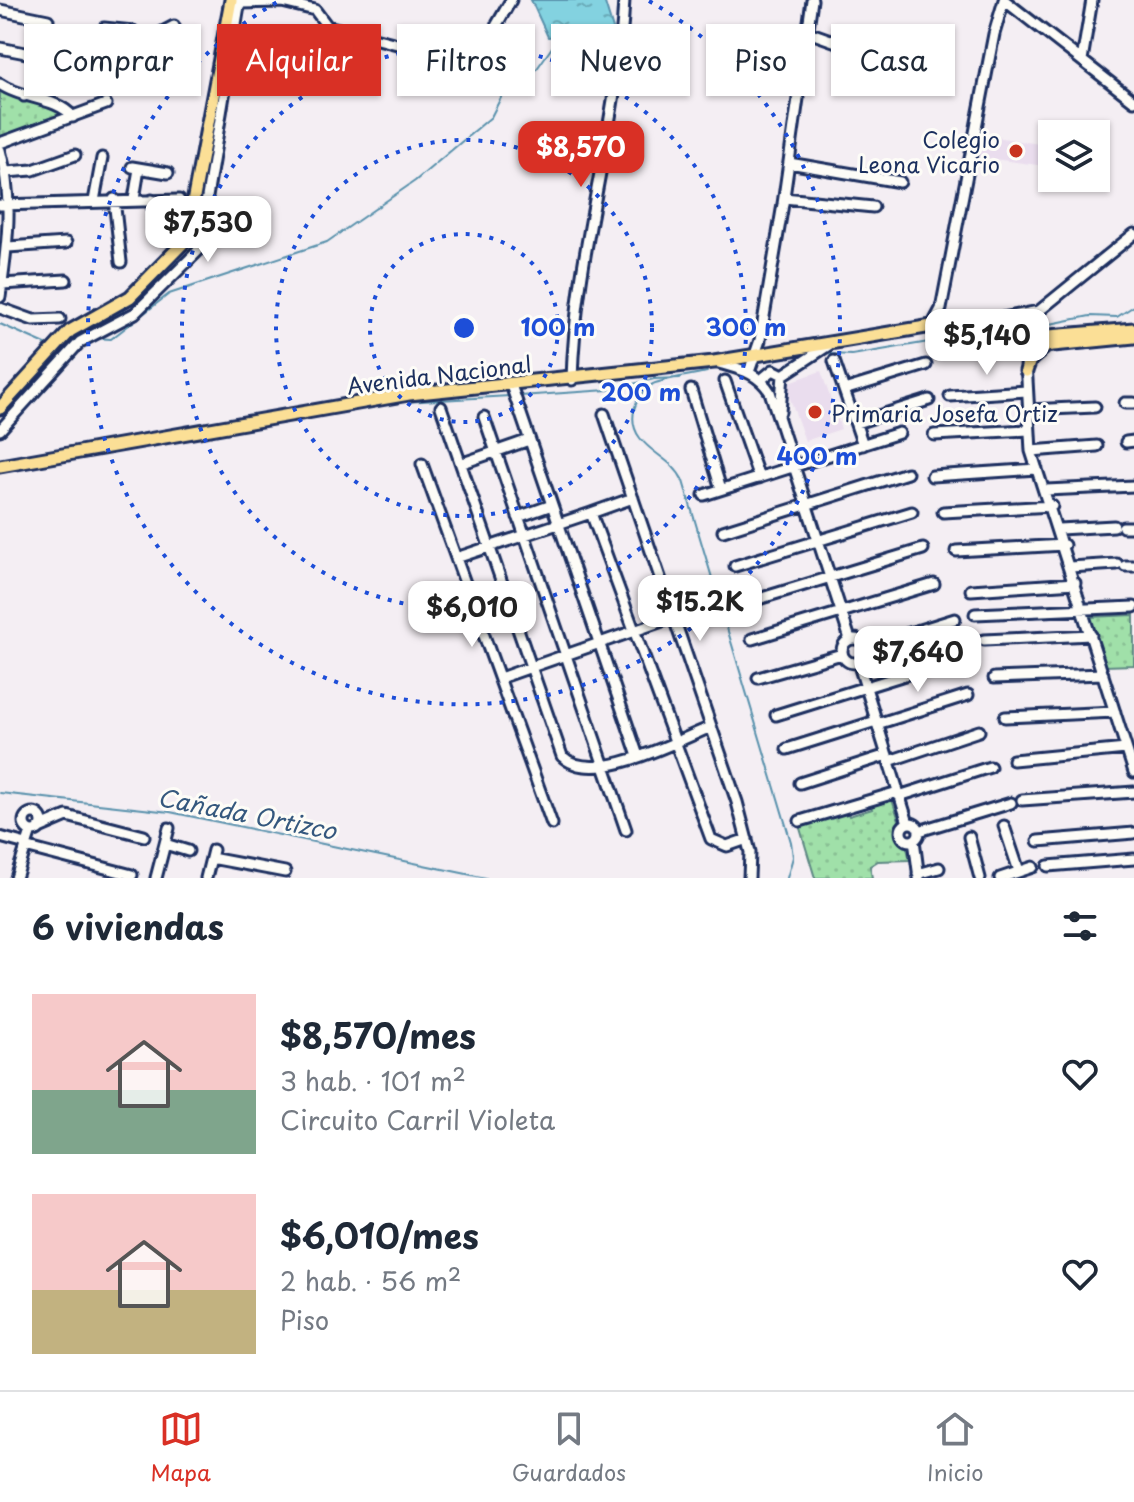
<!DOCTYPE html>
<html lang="es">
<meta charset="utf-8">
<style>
body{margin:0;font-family:"Playpen Sans",sans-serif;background:#f6f6f7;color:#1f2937;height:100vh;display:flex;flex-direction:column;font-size:30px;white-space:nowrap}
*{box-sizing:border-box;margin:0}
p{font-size:26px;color:#747a83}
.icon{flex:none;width:44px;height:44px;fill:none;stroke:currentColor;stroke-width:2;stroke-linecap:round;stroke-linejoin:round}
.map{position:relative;height:878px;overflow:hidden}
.side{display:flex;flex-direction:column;background:#fff;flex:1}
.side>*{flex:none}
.banner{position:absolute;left:24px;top:24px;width:1086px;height:72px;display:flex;gap:16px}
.buttons{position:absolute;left:1038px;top:120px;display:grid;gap:16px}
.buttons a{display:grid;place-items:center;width:72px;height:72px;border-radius:0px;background:#fff;box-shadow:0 2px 6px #0004;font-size:40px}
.price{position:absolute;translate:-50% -68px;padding:0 18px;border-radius:16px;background:#fff;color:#222;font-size:26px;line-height:52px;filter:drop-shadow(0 2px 4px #0008)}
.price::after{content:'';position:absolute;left:50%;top:48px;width:24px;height:18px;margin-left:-12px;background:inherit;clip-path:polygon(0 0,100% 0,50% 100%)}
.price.on{background:#d93025;color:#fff}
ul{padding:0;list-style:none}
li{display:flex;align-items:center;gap:24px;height:200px;padding:0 32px}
li span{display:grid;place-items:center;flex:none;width:224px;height:160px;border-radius:0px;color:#555}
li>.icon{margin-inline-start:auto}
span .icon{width:96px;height:96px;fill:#fffc;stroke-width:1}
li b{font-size:34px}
h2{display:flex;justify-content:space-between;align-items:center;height:96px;padding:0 32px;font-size:34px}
.pill{padding:0 28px;border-radius:0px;background:#fff;box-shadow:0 2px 6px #0004;font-size:28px;line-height:72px}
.pill.on{background:#d93025;color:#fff}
.dock{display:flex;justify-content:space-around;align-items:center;height:112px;border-top:2px solid #e0e1e3;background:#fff;font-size:22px;color:#747a83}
.dock a{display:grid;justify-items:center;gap:4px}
.dock .on{color:#d93025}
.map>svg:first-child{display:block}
.built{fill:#eaddee}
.park{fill:url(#park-dots);stroke:#5e8884;stroke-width:2}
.water{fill:url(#water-ripples);stroke:#5991ac;stroke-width:2}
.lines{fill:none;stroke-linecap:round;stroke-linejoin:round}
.stream{stroke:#5991ac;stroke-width:2}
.minor-casing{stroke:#1b2f5e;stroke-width:15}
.major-casing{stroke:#1b2f5e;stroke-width:17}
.minor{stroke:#fdfcf7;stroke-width:9}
.major{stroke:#fbdf96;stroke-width:11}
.ring{fill:none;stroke:#1d4ed8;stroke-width:4;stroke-dasharray:4 8}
.poi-dot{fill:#c8321e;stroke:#fdfcf7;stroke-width:3}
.labels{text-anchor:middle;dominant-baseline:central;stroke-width:6;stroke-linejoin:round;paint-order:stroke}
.poi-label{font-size:22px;fill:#1b2f5e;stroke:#fdfcf7;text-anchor:end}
.street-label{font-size:22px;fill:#1b2f5e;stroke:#fdfcf7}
.water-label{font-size:24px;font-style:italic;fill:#35587e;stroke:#fdfcf7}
.centre{fill:#1d4ed8;stroke:#fdfcf7;stroke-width:4}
.ring-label{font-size:24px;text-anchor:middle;font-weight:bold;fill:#1d4ed8;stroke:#fdfcf7;stroke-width:6;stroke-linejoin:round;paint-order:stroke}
</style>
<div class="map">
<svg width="1134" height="878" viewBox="0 0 1134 878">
<defs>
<pattern id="park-dots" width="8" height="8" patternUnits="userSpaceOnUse" patternTransform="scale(2)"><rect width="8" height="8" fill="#a0e0a9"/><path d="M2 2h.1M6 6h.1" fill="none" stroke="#89c094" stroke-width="1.8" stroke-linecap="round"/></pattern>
<pattern id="water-ripples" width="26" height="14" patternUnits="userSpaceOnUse" patternTransform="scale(2)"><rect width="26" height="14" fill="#83d2e0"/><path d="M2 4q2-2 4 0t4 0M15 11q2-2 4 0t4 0" fill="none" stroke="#6aabb9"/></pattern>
</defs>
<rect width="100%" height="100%" fill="#f4eef3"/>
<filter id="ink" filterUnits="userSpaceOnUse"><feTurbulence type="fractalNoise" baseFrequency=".0125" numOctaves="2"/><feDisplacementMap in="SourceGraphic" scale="16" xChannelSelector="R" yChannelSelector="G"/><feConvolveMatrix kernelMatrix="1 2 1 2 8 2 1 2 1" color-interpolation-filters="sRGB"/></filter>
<g filter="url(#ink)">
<path class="built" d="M 982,135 L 1052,146 L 1052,167 L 979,157 Z
M 821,371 L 841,429 L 805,441 L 789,396 L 790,382 Z"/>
<path class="park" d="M 0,88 L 10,95 L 60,110 L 60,116 L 0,139 Z
M 1134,615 L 1134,665 L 1104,666 L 1090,617 Z
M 892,800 L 899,820 L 896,837 L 906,844 L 910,860 L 878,861 L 870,866 L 872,878 L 815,878 L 799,825 L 847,810 L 849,816 L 872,809 L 870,804 Z"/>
<path class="water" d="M 576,0 L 604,0 L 613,29 L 607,38 L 580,38 L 576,35 L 548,37 L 531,0 Z"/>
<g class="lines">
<path class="stream" d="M 0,324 L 50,346
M 999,329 L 1040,326 L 1090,316 L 1117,317 L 1134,306
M 94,338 L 111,339 L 169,294 L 327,242 L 415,181 L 491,117 L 510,80 L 536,70 L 560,36
M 830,354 L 852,355 L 970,335
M 707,372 C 697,374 660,380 653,384 C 634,394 627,421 640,438 C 653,455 673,460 683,481 L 791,842 L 793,857 L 787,878
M 520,396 L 608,390 L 654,379 L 680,378
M 404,402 L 510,396
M 0,793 L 170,812 L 486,878"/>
<g class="minor-casing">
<path id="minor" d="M 1004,0 L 1134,101
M 239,3 L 282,2 L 315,10 L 327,26 L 401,45 L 440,50 L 467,49 L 488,40 L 511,0
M 0,10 L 48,20
M 808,32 L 842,44 L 927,57
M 138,47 L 187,53 L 191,35
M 0,48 L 41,56
M 1082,60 L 1092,0
M 96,67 L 104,28 L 133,31
M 0,84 C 21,99 57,97 73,117
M 24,96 L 96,67 L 174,26
M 0,143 L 106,104
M 0,150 C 14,199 7,247 0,297
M 789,163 L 900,182
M 132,167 L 168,173
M 6,172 L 33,170 L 75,155
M 784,198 L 873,207
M 114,199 L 121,262
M 134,199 L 139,169
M 152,200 L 156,237
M 94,201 L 102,158
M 0,205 L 179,200
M 8,247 L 66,243
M 2,284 L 66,280
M 0,308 L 33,320 L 60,319
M 932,326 L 941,309 L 994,34 L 1004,0
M 960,326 L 1039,311 L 1134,234
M 1025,344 L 1031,451 L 1134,772
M 834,361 L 863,445
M 716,362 C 738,369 757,371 770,392 L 850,639
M 749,372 L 760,340 L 783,204 L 812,0
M 762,379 L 773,370 L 783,375
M 572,380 C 575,251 618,128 624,0
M 725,381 L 759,478
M 511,385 L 638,756
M 691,390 L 721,489
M 844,390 L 926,365
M 950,396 L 1027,391
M 1125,403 L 1134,403
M 441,407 L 562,756 C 593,787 676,741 711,727
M 1028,410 L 1095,407
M 780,412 L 783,375 L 829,345
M 604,414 L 737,802 L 750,852 L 749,878
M 484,417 L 626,830
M 856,423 L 929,400
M 0,430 L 80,342 L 135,313 L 198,251 L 240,0
M 934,435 L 1029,430
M 1126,442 L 1134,441
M 1031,451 L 1097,446
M 463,463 L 529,440
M 422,464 L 552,824
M 932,476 L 1037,469
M 1046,490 L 1134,486
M 704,495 L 899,433
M 633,498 L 591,513 L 711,839 L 727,846 L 747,839
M 943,512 L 1052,506
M 518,517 L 552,505
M 1123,527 L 1134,527
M 1059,529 L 1114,526
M 723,531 L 907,473
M 956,551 L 1064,545
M 456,558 L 591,513
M 735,566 L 912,512
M 1125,566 L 1134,566
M 1070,567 L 1117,564
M 971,590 L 1075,583
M 742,604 L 923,549
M 975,614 L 1134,607
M 752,639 L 934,584
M842 651a12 12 0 1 1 24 0a12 12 0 1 1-24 0Z
M 984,640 L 1091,635
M 865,647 L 955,619
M 858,662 L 908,823
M 500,678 L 674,617
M 758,678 L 842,654
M 994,678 L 1103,674
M 776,715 L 956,659
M 1005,717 L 1115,712
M 877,724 L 968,695
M 787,749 L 876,721
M 1013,760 L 1126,749
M 889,761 L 979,731
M 800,783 L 887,755
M 899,796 L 990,767
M 1022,800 L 1134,792
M24 822a9 9 0 1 1 18 0a9 9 0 1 1-18 0Z
M 800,821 L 898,792
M901 832a9 9 0 1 1 18 0a9 9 0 1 1-18 0Z
M 1004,826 L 1019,871
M 39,828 L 67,816 L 144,836
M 919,831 L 1011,803
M 0,837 L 26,844
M 969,837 L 980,878
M 914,840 L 919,878
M 1038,841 L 1134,833
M 165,844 L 188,851
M 25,847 L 132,875
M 211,858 L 285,872
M 1048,866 L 1134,859
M 918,874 L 939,868
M 16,878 L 31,831
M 156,878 L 169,828
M 206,878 L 213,850
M 1000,878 L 1033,867"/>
</g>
<g class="major-casing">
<path id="major" d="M 1025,344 L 1037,337 L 1134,329
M 1026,371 L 1030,360 L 1045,347
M 0,408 L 70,331 L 130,297 L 186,240 L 231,0
M 0,466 L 409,394 L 714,362 L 932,326 L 960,326 L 1033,347 L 1134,337"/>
</g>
<use href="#minor" class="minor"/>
<use href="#major" class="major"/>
</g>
</g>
<g class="ring">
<circle cx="464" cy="328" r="94"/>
<circle cx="464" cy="328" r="188"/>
<circle cx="464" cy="328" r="282"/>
<path d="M649 1A376 376 0 1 1 279 1"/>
</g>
<g class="poi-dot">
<circle cx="1016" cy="151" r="8"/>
<circle cx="815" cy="412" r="8"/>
</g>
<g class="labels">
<g class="poi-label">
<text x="1000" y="138">Colegio<tspan x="1000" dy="25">Leona Vicario</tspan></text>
<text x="831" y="412" text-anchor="start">Primaria Josefa Ortiz</text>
</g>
<g class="street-label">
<text transform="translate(439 374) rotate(-7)">Avenida Nacional</text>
</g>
<g class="water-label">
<text transform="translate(247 813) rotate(11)">Cañada Ortizco</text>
</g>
</g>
<circle cx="464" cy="328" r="12" class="centre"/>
<g class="ring-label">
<text x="558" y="336">100 m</text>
<text x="746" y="336">300 m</text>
<text x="641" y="401">200 m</text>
<text x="817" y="465">400 m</text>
</g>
</svg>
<div class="buttons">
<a><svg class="icon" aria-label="layers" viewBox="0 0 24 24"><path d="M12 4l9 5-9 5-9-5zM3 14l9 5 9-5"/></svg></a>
</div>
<b class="price on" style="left:581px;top:189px">$8,570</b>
<b class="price" style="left:208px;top:264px">$7,530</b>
<b class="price" style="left:987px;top:377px">$5,140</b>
<b class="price" style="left:700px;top:643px">$15.2K</b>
<b class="price" style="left:472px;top:649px">$6,010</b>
<b class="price" style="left:918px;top:694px">$7,640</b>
<div class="banner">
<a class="pill">Comprar</a>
<a class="pill on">Alquilar</a>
<a class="pill">Filtros</a>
<a class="pill">Nuevo</a>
<a class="pill">Piso</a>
<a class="pill">Casa</a>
</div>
</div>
<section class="side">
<h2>6 viviendas<svg class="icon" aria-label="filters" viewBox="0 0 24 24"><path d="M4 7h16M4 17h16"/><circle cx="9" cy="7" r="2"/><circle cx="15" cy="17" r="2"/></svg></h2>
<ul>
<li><span style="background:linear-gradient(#f6c9c9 60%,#7fa58c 0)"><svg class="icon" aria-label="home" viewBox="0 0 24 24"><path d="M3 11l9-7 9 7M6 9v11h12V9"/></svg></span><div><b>$8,570/mes</b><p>3 hab. · 101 m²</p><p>Circuito Carril Violeta</p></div><svg class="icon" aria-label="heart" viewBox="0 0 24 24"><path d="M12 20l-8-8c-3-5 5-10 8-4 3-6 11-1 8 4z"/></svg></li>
<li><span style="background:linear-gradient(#f6c9c9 60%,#c2b280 0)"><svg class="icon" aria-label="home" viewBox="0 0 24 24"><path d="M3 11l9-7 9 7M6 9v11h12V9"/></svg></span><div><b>$6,010/mes</b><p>2 hab. · 56 m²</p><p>Piso</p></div><svg class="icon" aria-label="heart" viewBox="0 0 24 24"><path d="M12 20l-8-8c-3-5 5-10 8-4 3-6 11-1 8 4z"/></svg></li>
</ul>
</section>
<nav class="dock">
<a class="on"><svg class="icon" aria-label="map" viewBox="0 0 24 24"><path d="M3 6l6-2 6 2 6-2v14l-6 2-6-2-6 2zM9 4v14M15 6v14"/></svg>Mapa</a>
<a><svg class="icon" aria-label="saved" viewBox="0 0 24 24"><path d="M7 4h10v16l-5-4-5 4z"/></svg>Guardados</a>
<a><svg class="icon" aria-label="home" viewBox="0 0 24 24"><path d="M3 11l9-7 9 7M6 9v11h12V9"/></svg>Inicio</a>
</nav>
